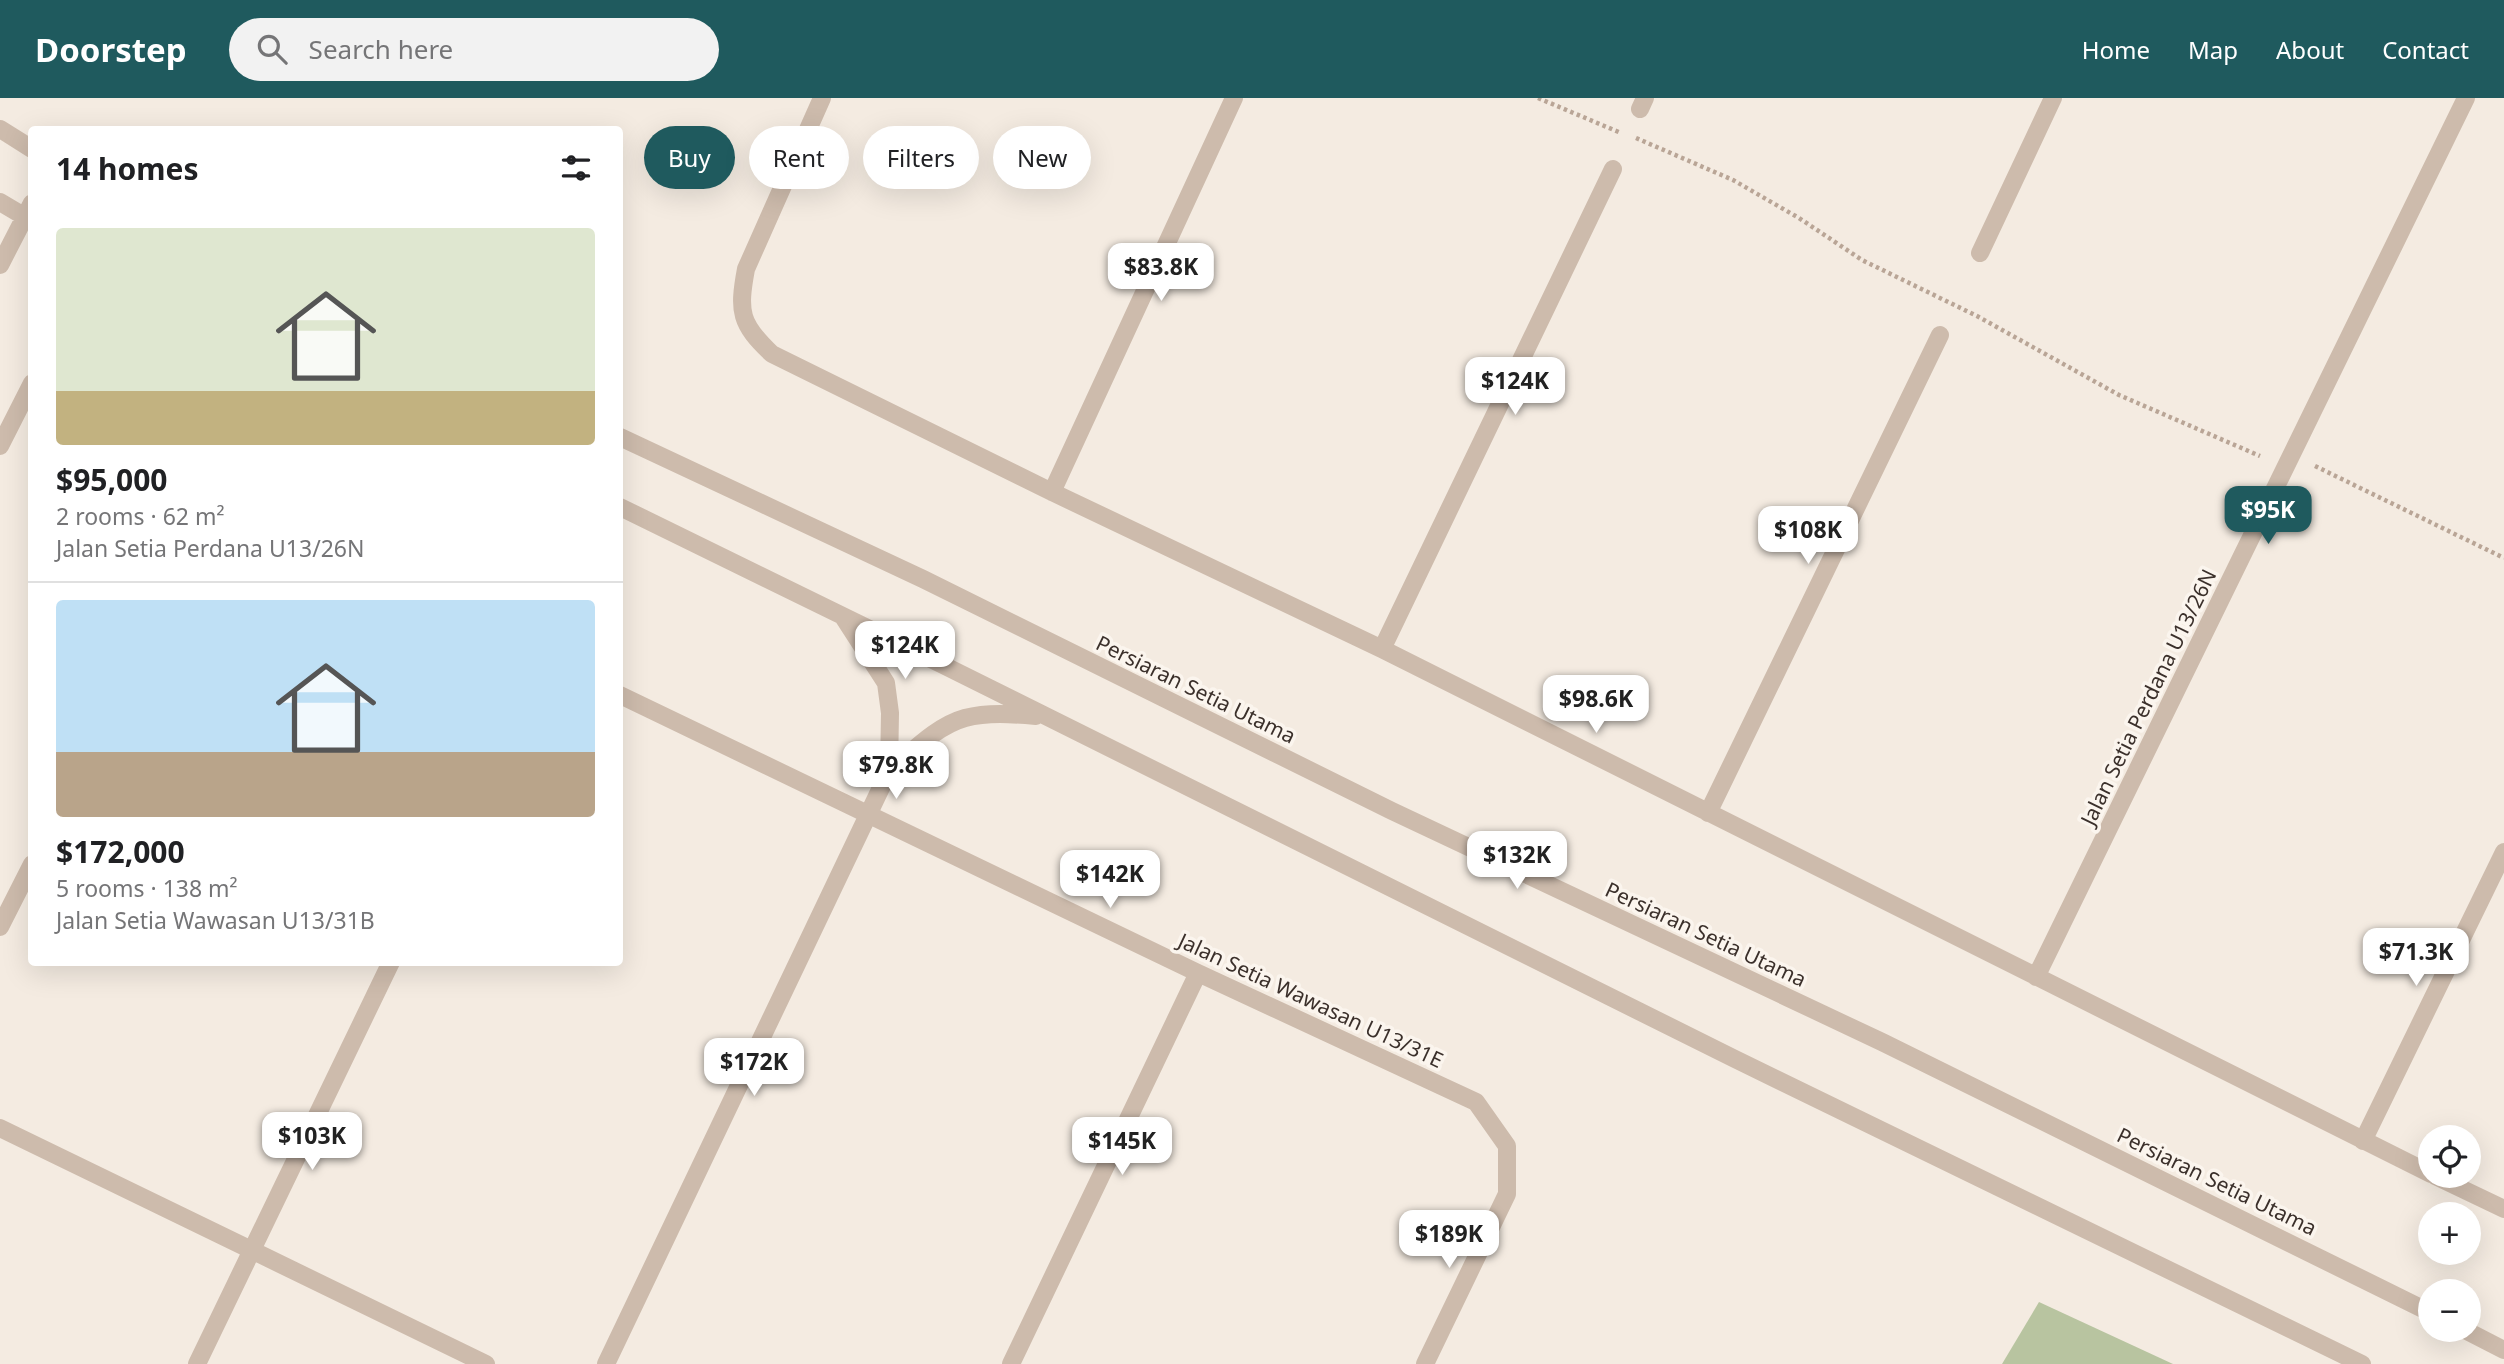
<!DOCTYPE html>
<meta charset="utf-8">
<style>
body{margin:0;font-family:"Noto Sans",sans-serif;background:#f2f2f2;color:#202124;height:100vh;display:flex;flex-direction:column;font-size:26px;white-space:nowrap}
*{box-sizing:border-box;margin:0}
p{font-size:23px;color:#757577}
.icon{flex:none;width:38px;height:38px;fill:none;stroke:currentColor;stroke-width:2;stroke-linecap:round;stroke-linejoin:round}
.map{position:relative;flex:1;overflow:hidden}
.sheet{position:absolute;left:28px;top:28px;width:595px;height:840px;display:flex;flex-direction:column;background:#fff;border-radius:7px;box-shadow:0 7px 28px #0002}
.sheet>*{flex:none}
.top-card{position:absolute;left:644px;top:28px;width:665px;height:63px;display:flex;gap:14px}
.tools{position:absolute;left:2418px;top:1027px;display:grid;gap:14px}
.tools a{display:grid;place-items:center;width:63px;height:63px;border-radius:50%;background:#fff;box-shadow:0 7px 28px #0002;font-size:35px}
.price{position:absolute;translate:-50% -60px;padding:0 16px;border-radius:14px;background:#fff;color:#222;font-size:23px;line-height:46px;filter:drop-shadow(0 2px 4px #0008)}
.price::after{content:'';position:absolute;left:50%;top:42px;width:21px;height:16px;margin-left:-10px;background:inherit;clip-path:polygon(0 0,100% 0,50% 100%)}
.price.selected{background:#1f5a5e;color:#fff}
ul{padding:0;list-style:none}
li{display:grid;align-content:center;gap:14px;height:371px;padding:0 28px}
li+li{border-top:2px solid #e0e0e0}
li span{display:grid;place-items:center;height:217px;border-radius:7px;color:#555}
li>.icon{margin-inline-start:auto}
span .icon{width:126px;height:126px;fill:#fffc;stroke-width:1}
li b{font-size:30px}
h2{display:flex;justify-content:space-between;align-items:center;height:84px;padding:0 28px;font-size:30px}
.tag{padding:0 24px;border-radius:32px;background:#fff;box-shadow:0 7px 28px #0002;font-size:24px;line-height:63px}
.tag.selected{background:#1f5a5e;color:#fff}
header{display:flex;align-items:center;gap:42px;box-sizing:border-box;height:98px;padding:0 35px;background:#1f5a5e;color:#fff}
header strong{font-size:33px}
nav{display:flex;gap:38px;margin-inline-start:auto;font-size:24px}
.search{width:490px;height:63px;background:#f2f2f2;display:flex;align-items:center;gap:18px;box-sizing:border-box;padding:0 24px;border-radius:38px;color:#757577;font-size:26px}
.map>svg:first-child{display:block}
.green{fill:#b8c4a0}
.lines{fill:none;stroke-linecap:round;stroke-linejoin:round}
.path{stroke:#b9a596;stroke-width:4.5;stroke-dasharray:3.5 3.5;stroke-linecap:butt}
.minor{stroke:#cdbbac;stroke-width:18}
.labels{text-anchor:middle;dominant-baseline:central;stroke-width:7;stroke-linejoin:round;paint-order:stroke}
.street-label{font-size:21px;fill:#3b302b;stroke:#fbf5ee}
</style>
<header>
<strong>Doorstep</strong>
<div class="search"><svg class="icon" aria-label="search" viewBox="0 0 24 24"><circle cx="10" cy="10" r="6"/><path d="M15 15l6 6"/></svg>Search here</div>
<nav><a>Home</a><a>Map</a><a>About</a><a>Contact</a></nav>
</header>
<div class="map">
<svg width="2504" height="1266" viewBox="0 0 2504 1266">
<rect width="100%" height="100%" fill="#f4ebe1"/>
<path class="green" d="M 2039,1204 L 2173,1266 L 2002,1266 Z"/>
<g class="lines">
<path class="path" d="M 1538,0 L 1621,35
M 1636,40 L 1733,82 L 1799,120 L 1862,162 L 1977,218 L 2119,297 L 2260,358
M 2315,368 L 2504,460"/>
<path class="minor" d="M 822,0 L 746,171 C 738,214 740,226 772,256 L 1052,394 L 1382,551 L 2431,1076
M 1640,11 L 1645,0
M 0,31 L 32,51
M 0,104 L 32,123
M 1980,155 L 2053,0
M 0,167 L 32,105
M 620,339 L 923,481 L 1392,713 L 1882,944 L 2431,1215
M 0,348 L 32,285
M 1052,394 L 1234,0
M 620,409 L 941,566 L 1735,961 L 2362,1266
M 1382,551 L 1613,71
M 620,597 L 1198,875 L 1476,1004 L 1507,1048 L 1507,1096 L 1425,1266
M 889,673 C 911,655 936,628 965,620 C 988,614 1012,616 1036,618
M 1708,715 L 1940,237
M 0,829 L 32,766
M 2036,879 L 2466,0
M 0,1030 L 486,1266
M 2363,1043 L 2504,754
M 2435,1078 L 2504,1111
M 2465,1232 L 2504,1252
M 197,1266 L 391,864
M 606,1266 L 889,673 L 890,615 L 886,585 L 844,520
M 1011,1266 L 1198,875"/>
</g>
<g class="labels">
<g class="street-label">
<text transform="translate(1196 591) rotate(26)">Persiaran Setia Utama</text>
<text transform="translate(2148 599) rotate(-64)">Jalan Setia Perdana U13/26N</text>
<text transform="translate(1706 836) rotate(25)">Persiaran Setia Utama</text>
<text transform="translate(1311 902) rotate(25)">Jalan Setia Wawasan U13/31E</text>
<text transform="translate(2217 1083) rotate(26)">Persiaran Setia Utama</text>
</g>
</g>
</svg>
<div class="tools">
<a><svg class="icon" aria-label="locate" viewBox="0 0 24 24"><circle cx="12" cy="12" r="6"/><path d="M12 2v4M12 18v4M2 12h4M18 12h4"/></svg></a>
<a>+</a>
<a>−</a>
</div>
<b class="price" style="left:1161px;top:205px">$83.8K</b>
<b class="price" style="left:1515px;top:319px">$124K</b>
<b class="price selected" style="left:2268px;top:448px">$95K</b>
<b class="price" style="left:1808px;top:468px">$108K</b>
<b class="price" style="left:905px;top:583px">$124K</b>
<b class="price" style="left:1596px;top:637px">$98.6K</b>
<b class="price" style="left:896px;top:703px">$79.8K</b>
<b class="price" style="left:1517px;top:793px">$132K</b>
<b class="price" style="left:1110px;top:812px">$142K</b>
<b class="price" style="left:2416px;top:890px">$71.3K</b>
<b class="price" style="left:754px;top:1000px">$172K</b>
<b class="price" style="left:312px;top:1074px">$103K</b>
<b class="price" style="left:1122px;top:1079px">$145K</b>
<b class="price" style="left:1449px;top:1172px">$189K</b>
<div class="top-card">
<a class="tag selected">Buy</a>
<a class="tag">Rent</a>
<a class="tag">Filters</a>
<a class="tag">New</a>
</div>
<section class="sheet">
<h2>14 homes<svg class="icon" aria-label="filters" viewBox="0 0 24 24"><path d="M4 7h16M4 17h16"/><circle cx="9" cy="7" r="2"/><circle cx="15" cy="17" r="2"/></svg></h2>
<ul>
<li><span style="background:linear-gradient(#dfe7d0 75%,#c2b280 0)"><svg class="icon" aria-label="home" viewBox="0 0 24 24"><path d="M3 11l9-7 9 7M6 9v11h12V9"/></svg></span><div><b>$95,000</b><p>2 rooms · 62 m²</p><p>Jalan Setia Perdana U13/26N</p></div></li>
<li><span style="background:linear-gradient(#bfe0f5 70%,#b9a48a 0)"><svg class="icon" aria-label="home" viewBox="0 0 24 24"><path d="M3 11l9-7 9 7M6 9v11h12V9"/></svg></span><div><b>$172,000</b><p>5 rooms · 138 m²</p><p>Jalan Setia Wawasan U13/31B</p></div></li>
</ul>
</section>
</div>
